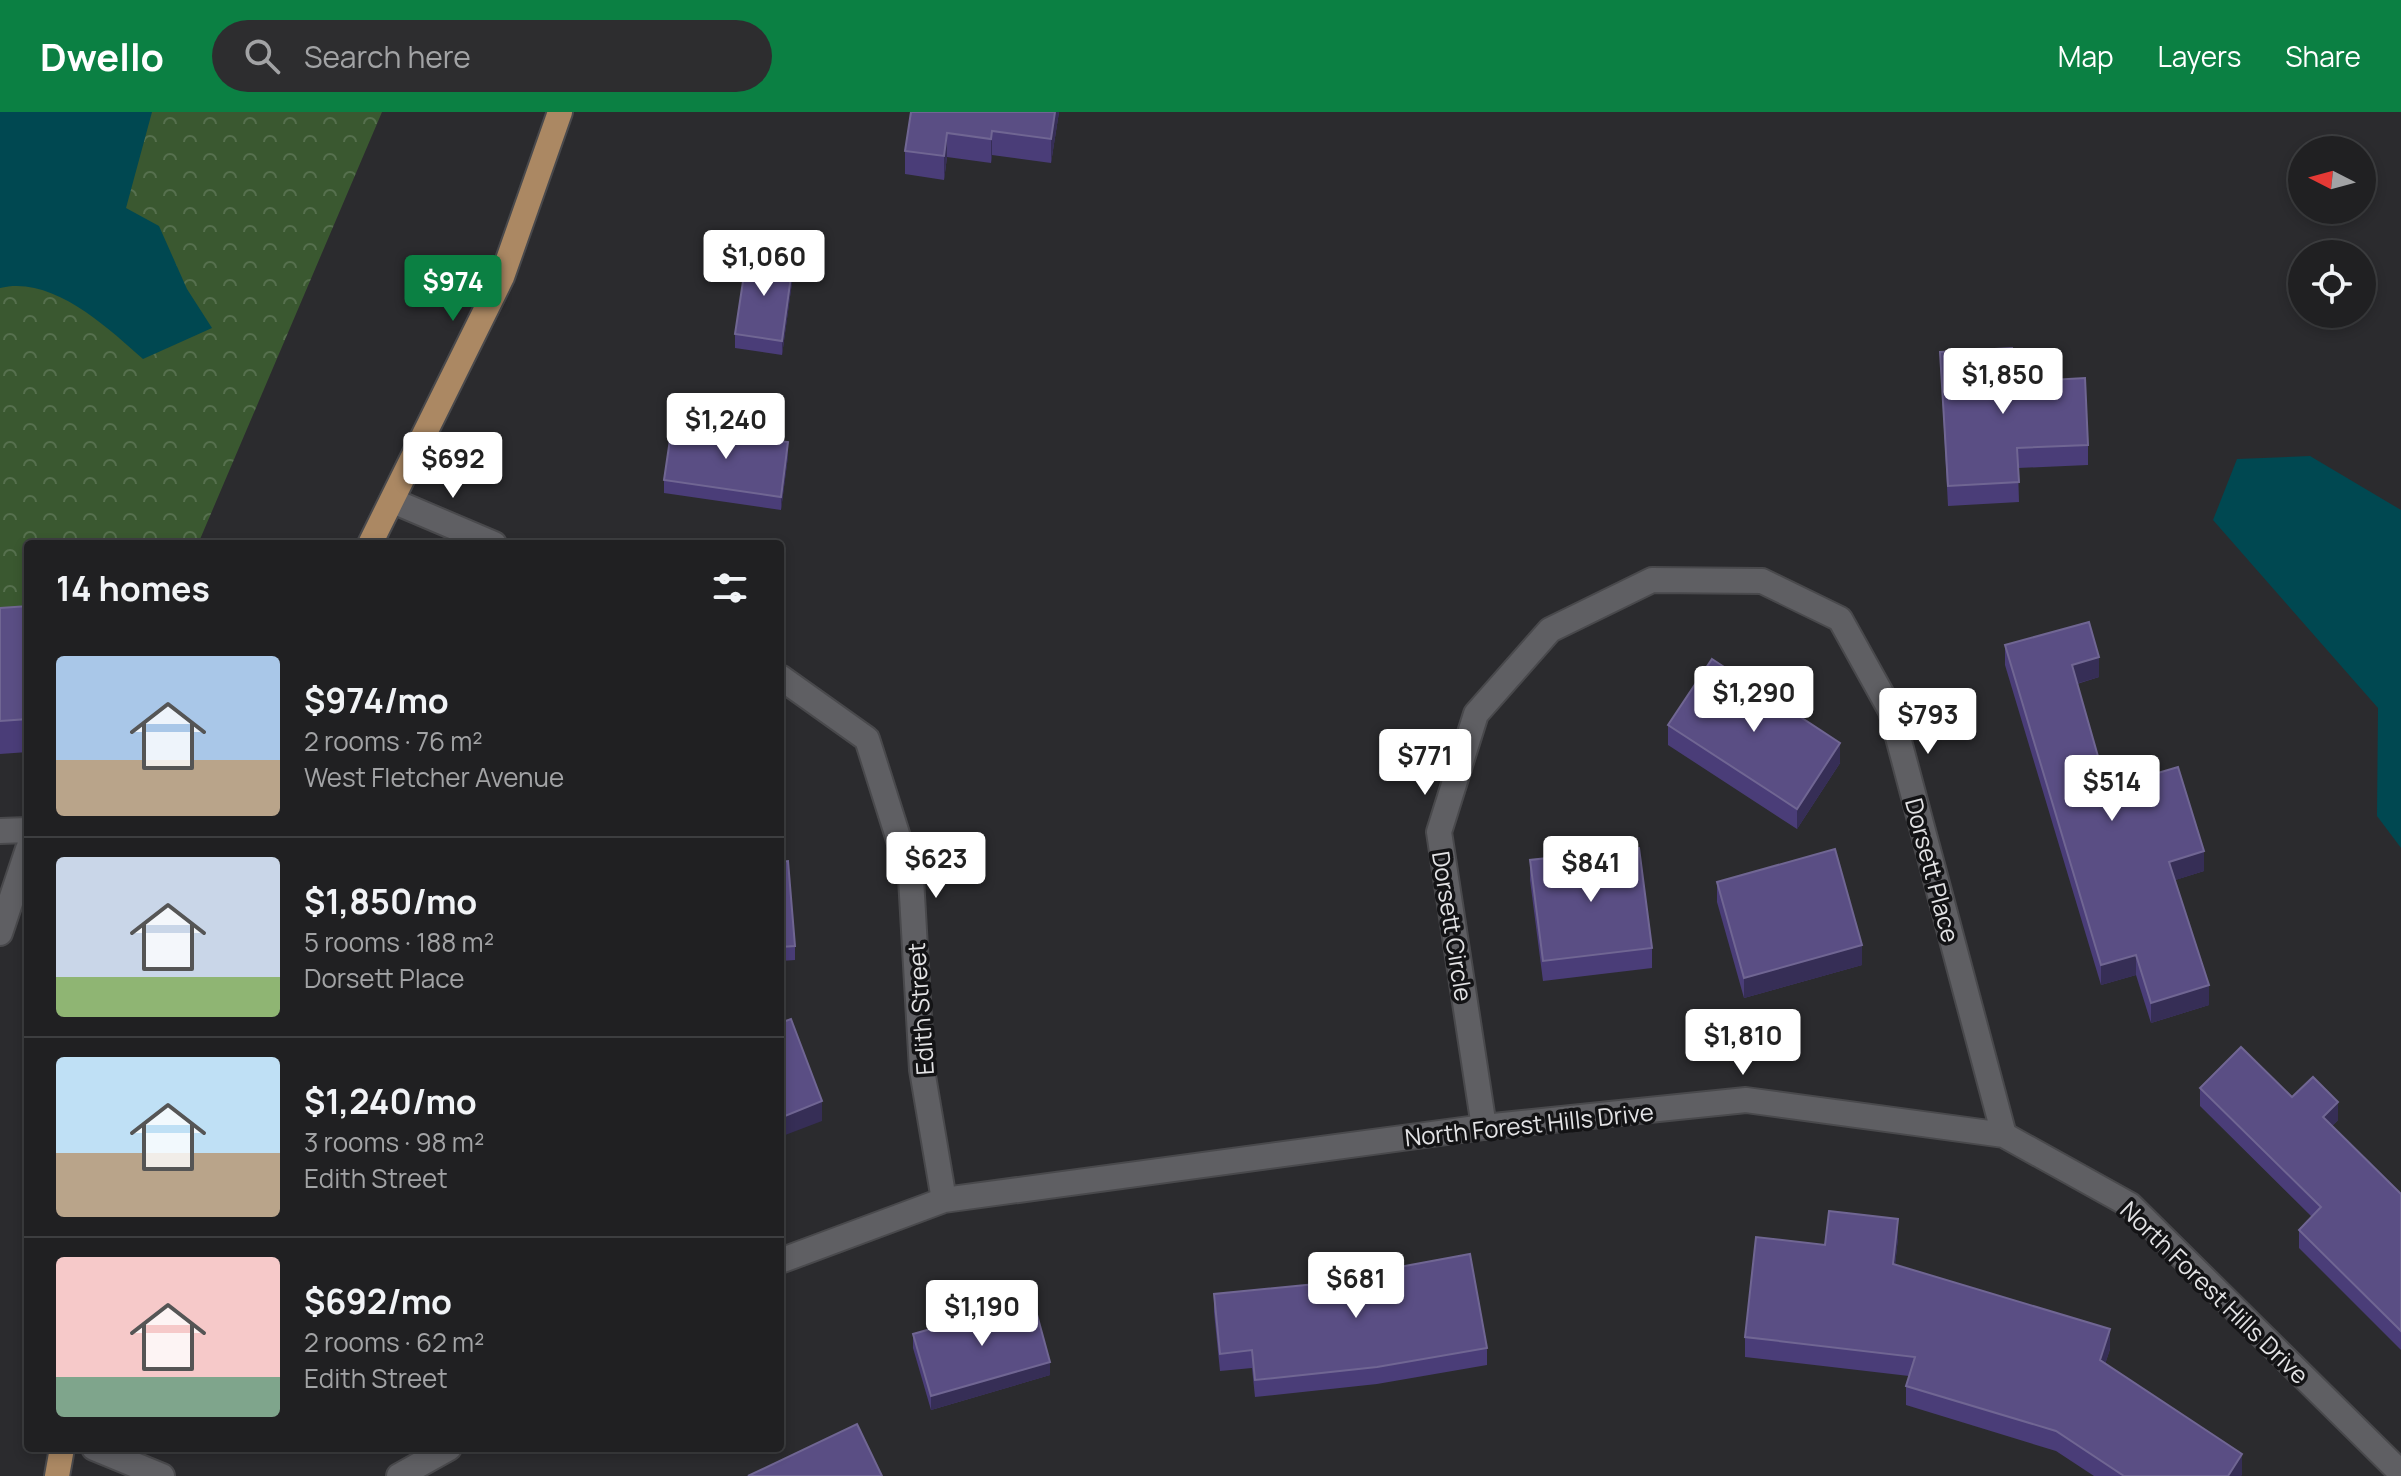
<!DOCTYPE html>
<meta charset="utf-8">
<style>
body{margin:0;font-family:Manrope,sans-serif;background:#2d2d2f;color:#f1f3f6;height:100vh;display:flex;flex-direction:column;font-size:30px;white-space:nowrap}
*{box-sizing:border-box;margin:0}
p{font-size:26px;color:#a2a3a5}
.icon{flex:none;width:44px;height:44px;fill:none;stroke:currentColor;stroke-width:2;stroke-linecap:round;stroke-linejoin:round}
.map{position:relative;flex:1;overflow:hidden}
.drawer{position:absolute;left:24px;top:428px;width:760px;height:912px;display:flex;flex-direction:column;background:#202022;border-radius:8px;box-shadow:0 4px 12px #0003,0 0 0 2px #3d3e40}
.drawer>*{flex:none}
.needle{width:52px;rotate:276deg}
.tools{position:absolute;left:2288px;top:24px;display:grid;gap:16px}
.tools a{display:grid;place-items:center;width:88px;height:88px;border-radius:50%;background:#202022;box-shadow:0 4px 12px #0003,0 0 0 2px #3d3e40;font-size:40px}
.price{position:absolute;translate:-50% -68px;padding:0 18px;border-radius:8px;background:#fff;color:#222;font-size:26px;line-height:52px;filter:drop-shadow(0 2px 4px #0008)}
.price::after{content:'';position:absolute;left:50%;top:48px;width:24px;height:18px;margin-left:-12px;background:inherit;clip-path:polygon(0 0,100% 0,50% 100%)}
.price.current{background:#0b8043;color:#fff}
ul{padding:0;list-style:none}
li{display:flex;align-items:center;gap:24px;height:200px;padding:0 32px}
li+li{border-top:2px solid #3d3e40}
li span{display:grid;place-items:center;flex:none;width:224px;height:160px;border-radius:8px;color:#555}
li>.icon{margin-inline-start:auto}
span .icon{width:96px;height:96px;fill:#fffc;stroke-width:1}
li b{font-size:34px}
h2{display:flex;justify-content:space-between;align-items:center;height:96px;padding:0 32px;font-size:34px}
header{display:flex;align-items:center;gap:48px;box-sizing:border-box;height:112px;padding:0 40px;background:#0b8043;color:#fff}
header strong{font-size:38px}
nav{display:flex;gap:44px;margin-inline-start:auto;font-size:28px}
.search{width:560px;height:72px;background:#2d2d2f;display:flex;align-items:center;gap:20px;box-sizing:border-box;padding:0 28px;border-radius:44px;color:#a2a3a5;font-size:30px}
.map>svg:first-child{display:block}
.park{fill:url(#park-crowns)}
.water{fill:#004851}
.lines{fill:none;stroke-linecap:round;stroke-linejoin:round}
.minor-casing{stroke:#49494c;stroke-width:28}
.major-casing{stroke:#49494c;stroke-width:28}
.minor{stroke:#5f5f63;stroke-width:24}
.major{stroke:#ab8863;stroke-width:24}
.wall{fill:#4a3d78}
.shaded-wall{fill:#362e56}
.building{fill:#5a4e84;stroke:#706693;stroke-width:2}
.labels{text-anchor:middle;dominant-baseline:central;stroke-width:7;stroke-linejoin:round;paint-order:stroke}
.street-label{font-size:24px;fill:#e3e3e5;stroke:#131315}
</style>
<header>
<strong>Dwello</strong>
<div class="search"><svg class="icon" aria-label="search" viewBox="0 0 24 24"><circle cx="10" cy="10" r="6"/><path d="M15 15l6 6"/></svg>Search here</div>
<nav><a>Map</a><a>Layers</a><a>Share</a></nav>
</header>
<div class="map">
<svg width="2401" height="1364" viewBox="0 0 2401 1364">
<defs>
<pattern id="park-crowns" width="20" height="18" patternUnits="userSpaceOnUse" patternTransform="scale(2)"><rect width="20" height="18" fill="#3a5830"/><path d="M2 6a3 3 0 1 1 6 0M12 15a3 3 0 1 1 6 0" fill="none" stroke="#56704e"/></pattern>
</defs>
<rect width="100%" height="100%" fill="#2b2b2e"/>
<path class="park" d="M 0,0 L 382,0 L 198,432 L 28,432 L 28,499 L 0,502 Z"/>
<path class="water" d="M 0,0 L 152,0 L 126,96 L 159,114 L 187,177 L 212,216 L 143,247 C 107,215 52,163 0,176 Z
M 2310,344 L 2401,398 L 2401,736 L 2377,704 L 2378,596 L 2213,408 L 2237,347 Z"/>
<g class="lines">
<g class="minor-casing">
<path id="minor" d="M 393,389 L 494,432
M 780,565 L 867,627 L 911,766 L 922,958 L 944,1088
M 0,719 L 28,718
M 0,821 L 28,737
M 1484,1015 L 1439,720 L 1476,602 L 1550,518 L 1652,468 L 1762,469 L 1840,507 L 1891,599 L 2004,1023
M 780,1149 L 944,1088 L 1484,1015 L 1746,988 L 2004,1023 L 2130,1093 L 2401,1361
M 94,1336 L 162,1364
M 399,1364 L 449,1336"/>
</g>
<g class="major-casing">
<path id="major" d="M 370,432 L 502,165 L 560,0
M 57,1364 L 62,1336"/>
</g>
<use href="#minor" class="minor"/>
<use href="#major" class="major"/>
</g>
<path class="wall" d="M 911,0 L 1059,0 L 1051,51 L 992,43 L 991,51 L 947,45 L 944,68 L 905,62 L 905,39 Z
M 793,163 L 782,243 L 735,236 L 735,222 Z
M 1940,240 L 2013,270 L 2088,333 L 2088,353 L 2018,356 L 2019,390 L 1948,394 Z
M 788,344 L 781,398 L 664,381 L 664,368 Z
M 28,494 L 28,640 L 0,642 L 0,496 Z
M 2005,533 L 2099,565 L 2077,572 L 2107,676 L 2204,759 L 2175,768 L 2209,893 L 2151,911 L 2136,863 L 2101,873 L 2005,553 Z
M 1668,613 L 1840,651 L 1797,717 L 1668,633 Z
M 1530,748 L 1652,836 L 1652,856 L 1543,869 L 1530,768 Z
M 780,750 L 795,834 L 795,848 L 780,849 Z
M 1717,770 L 1862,853 L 1744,886 L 1717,790 Z
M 2200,976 L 2292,985 L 2338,1008 L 2332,1014 L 2401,1082 L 2401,1238 L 2299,1136 L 2299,1118 L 2312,1105 L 2200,994 Z
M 1898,1126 L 1895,1153 L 2110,1237 L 2105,1252 L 2242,1362 L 2241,1364 L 2094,1364 L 2056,1339 L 1906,1293 L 1906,1274 L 1909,1264 L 1745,1245 L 1745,1225 Z
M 1356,1163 L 1487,1236 L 1487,1253 L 1377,1272 L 1255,1285 L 1252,1256 L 1220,1259 L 1214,1200 L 1214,1182 L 1356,1168 Z
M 913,1222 L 1050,1263 L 931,1298 L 913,1236 Z"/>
<path class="shaded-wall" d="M 1055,0 L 1059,0 L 1051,51 L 1051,27 Z
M 992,19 L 992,43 L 991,51 L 991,27 Z
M 947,21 L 947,45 L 944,68 L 944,44 Z
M 793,150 L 793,163 L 782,243 L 782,229 Z
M 788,330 L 788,344 L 781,398 L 781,385 Z
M 2099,545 L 2099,565 L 2072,573 L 2072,553 Z
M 1840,631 L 1840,651 L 1797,717 L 1797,697 Z
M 2204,739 L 2204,759 L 2169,770 L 2169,750 Z
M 1862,833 L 1862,853 L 1744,886 L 1744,866 Z
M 2136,843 L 2136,863 L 2101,873 L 2101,853 Z
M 2209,873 L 2209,893 L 2151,911 L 2151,891 Z
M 822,989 L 822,1009 L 780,1025 L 780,1006 Z
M 2338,990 L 2338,1008 L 2323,1024 L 2323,1005 Z
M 1898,1107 L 1898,1126 L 1893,1172 L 1893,1152 Z
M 2110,1217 L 2110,1237 L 2100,1268 L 2100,1248 Z
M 1050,1250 L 1050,1263 L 931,1298 L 931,1284 Z
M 2242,1342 L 2242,1362 L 2241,1364 L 2228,1364 Z"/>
<path class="building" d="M 911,0 L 1055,0 L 1051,27 L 992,19 L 991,27 L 947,21 L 944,44 L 905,39 Z
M 747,143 L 793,150 L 782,229 L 735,222 Z
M 2012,236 L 2013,270 L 2085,266 L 2088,333 L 2017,336 L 2019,370 L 1948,374 L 1940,240 Z
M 672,314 L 788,330 L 781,385 L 664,368 Z
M 28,494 L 28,607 L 0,609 L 0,496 Z
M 2089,510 L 2099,545 L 2072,553 L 2107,676 L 2178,655 L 2204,739 L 2169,750 L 2209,873 L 2151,891 L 2136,843 L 2101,853 L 2005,533 Z
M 1712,547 L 1840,631 L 1797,697 L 1668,613 Z
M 1639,736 L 1652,836 L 1543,849 L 1530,748 Z
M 1835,737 L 1862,833 L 1744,866 L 1717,770 Z
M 788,749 L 795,834 L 780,835 L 780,750 Z
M 791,907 L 822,989 L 780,1006 L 780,911 Z
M 2241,935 L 2292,985 L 2313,965 L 2338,990 L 2323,1005 L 2401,1082 L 2401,1219 L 2299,1118 L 2321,1095 L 2200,976 Z
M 1829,1099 L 1898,1107 L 1893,1152 L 2110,1217 L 2100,1248 L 2242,1342 L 2228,1364 L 2124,1364 L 2056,1319 L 1906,1274 L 1915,1245 L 1745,1225 L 1756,1125 L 1825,1133 Z
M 1470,1142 L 1487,1236 L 1377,1255 L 1255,1268 L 1252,1238 L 1220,1242 L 1214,1182 L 1357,1168 L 1356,1163 Z
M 1033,1188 L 1050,1250 L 931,1284 L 913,1222 Z
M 857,1312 L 882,1364 L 748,1364 Z"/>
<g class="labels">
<g class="street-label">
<text transform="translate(1933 758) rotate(75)">Dorsett Place</text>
<text transform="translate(1453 814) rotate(81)">Dorsett Circle</text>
<text transform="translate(920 897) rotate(-94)">Edith Street</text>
<text transform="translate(1529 1012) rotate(-6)">North Forest Hills Drive</text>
<text transform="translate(2215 1180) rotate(44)">North Forest Hills Drive</text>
</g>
</g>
</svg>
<div class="tools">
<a><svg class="needle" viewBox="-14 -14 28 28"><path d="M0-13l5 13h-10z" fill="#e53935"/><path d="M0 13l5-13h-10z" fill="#a2a3a5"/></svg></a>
<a><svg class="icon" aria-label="locate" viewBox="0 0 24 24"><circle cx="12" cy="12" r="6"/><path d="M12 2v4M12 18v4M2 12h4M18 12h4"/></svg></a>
</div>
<b class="price" style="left:764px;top:186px">$1,060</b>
<b class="price current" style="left:453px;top:211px">$974</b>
<b class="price" style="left:2003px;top:304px">$1,850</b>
<b class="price" style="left:726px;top:349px">$1,240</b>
<b class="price" style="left:453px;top:388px">$692</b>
<b class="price" style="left:1754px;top:622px">$1,290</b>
<b class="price" style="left:1928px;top:644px">$793</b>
<b class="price" style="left:1425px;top:685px">$771</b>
<b class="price" style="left:2112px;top:711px">$514</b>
<b class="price" style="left:936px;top:788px">$623</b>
<b class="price" style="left:1591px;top:792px">$841</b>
<b class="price" style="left:1743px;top:965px">$1,810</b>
<b class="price" style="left:1356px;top:1208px">$681</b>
<b class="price" style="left:982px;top:1236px">$1,190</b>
<section class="drawer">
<h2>14 homes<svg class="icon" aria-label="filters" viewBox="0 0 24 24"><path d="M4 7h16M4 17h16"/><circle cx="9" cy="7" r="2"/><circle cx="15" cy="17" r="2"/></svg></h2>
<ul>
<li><span style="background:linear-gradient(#a9c7e8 65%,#b9a48a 0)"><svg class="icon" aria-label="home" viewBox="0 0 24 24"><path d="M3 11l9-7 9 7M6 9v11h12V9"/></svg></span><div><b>$974/mo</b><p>2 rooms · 76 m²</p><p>West Fletcher Avenue</p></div></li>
<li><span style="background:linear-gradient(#c9d6e8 75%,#8fb573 0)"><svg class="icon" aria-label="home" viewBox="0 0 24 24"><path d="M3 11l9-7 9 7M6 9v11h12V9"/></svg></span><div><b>$1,850/mo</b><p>5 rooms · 188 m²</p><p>Dorsett Place</p></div></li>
<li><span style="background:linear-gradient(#bfe0f5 60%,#b9a48a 0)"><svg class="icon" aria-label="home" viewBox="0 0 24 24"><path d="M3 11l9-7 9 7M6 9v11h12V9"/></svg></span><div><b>$1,240/mo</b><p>3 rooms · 98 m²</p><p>Edith Street</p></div></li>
<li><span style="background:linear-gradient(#f6c9c9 75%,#7fa58c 0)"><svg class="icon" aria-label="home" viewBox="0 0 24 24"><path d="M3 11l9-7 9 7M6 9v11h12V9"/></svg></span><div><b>$692/mo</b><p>2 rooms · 62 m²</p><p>Edith Street</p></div></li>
</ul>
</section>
</div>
